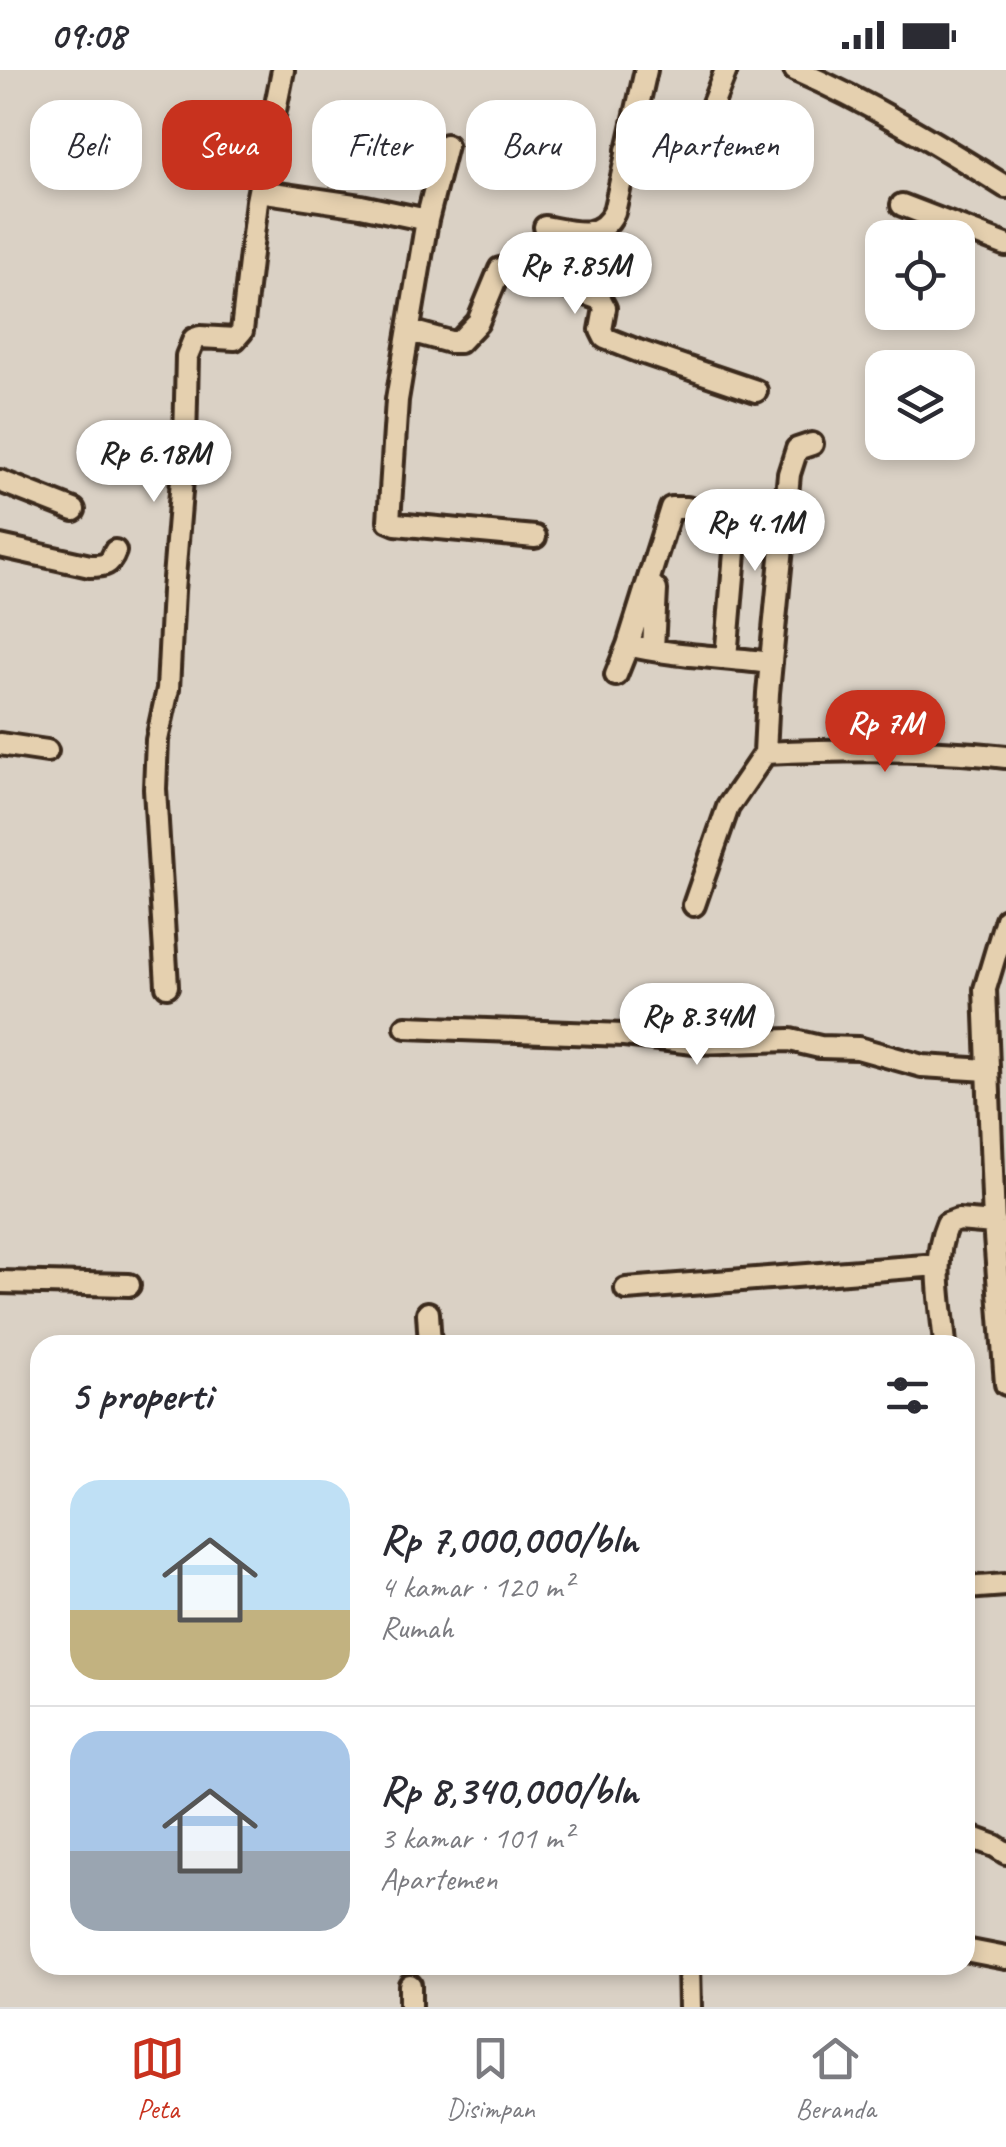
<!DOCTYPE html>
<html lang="id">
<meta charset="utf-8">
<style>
body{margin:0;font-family:Caveat,sans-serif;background:#f2f2f3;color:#2b2b33;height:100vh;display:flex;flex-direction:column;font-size:38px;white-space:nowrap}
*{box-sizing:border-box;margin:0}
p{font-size:32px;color:#7c7c81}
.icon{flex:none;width:55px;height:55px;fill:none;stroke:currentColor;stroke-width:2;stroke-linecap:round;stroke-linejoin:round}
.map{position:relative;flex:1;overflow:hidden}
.side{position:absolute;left:30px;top:1265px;width:945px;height:640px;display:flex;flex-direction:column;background:#fff;border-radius:30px;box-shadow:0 5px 15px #0003}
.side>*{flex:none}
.top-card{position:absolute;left:30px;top:30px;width:948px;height:90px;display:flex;gap:20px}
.fabs{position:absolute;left:865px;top:150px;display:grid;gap:20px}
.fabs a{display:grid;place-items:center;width:110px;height:110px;border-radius:20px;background:#fff;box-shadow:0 5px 15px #0003;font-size:50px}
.price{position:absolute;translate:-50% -85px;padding:0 22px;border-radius:35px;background:#fff;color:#222;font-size:32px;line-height:65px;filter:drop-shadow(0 2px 5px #0008)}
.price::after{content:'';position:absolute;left:50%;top:60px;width:30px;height:22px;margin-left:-15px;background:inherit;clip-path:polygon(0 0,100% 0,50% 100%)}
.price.selected{background:#c8321e;color:#fff}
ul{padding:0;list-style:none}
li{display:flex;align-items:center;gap:30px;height:250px;padding:0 40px}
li+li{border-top:2px solid #e1e1e2}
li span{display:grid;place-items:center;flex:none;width:280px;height:200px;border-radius:30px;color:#555}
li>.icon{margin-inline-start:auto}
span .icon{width:120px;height:120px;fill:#fffc;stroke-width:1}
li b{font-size:42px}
h2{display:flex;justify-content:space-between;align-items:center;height:120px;padding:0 40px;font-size:42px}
.chip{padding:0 35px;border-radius:30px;background:#fff;box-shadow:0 5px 15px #0003;font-size:35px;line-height:90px}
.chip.selected{background:#c8321e;color:#fff}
.status{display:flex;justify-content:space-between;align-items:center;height:70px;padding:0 50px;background:#fff;direction:ltr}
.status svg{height:28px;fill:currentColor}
.menu{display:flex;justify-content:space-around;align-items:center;height:140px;border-top:2px solid #e1e1e2;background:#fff;font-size:28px;color:#7c7c81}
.menu a{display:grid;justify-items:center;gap:5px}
.menu .selected{color:#c8321e}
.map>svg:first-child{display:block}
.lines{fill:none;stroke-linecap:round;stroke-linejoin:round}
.minor-casing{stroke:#3b2a1e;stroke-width:28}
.minor{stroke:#e5d0af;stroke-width:20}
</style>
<div class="status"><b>09:08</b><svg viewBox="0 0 49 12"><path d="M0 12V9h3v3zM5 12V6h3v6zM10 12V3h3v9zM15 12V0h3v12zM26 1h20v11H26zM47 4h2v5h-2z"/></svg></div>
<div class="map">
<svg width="1006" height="1937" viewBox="0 0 1006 1937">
<rect width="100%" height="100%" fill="#dad1c5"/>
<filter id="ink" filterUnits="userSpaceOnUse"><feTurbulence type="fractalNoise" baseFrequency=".01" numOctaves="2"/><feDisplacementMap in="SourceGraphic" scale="20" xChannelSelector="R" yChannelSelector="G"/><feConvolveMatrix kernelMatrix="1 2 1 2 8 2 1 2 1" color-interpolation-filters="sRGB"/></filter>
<g filter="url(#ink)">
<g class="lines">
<g class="minor-casing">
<path id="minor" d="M 795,0 C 868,32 938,74 1006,117
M 708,46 L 726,0
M 627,80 L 719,96
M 259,121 L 361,136 L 427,150 L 397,330 L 389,451 L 396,454 L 535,467
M 902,135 L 1006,175
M 427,150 L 446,75
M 545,157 C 572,162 600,172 614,142 L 646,0
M 410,261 L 450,272 L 459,272 L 478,252 L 500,199 L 511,197 L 600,229 L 605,238 L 601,260 L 605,268 L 638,281 L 756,321
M 0,411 L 74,440
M 0,476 L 90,496 C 105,496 110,495 115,481
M 653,579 L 656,520 L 654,517
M 726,588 L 737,459 L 732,454 L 687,438 L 671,438 L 628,575 C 672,586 725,587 771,593
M 616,605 L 628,575
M 0,674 L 47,681
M 765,683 C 846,679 926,678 1006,687
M 694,835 L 728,737 L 765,683 L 768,623 L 789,404 L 797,379 L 812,374
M 1006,849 L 985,919 L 994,1153 L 1006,1314
M 167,916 L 155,719 L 157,670 L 168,619 L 173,521 L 185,372 L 187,286 L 194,269 L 200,267 L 235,269 L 242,261 L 257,131 L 283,0
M 406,957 L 624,965 L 694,973 L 790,970 L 820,977 L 858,978 L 922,996 L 988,1000
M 0,1212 L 129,1215
M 626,1219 L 938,1195
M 428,1243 L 430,1275
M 945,1275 C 942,1235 931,1191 947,1154 L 958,1150 L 994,1153
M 965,1518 L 1006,1515
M 965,1765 L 995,1776 L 1006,1783
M 965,1880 L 1006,1888
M 689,1895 L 690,1937
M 410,1915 L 410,1937"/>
</g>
<use href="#minor" class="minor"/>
</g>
</g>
</svg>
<div class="fabs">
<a><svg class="icon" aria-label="locate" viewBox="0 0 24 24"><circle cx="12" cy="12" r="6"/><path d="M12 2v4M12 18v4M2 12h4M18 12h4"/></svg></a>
<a><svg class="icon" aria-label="layers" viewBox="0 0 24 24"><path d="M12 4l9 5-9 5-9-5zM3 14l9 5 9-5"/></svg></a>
</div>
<b class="price" style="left:575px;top:247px">Rp 7.85M</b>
<b class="price" style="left:154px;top:435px">Rp 6.18M</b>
<b class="price" style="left:755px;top:504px">Rp 4.1M</b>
<b class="price selected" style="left:885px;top:705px">Rp 7M</b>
<b class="price" style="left:697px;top:998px">Rp 8.34M</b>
<div class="top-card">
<a class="chip">Beli</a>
<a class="chip selected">Sewa</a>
<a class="chip">Filter</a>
<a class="chip">Baru</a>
<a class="chip">Apartemen</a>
</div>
<section class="side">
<h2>5 properti<svg class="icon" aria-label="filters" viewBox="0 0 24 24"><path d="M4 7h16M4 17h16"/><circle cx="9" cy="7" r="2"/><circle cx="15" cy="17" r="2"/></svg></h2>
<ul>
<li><span style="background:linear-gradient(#bfe0f5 65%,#c2b280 0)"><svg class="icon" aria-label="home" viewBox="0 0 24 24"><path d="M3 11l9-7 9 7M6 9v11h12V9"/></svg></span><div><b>Rp 7,000,000/bln</b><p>4 kamar · 120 m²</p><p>Rumah</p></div></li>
<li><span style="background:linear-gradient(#a9c7e8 60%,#9aa5b1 0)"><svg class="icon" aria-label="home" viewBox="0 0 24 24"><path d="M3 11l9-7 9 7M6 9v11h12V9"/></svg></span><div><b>Rp 8,340,000/bln</b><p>3 kamar · 101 m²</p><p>Apartemen</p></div></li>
</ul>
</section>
</div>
<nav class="menu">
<a class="selected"><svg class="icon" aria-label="map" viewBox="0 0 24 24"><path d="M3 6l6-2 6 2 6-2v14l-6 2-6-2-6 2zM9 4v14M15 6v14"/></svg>Peta</a>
<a><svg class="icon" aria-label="saved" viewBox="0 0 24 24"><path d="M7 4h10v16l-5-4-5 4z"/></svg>Disimpan</a>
<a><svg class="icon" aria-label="home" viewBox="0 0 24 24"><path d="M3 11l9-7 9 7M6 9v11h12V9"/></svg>Beranda</a>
</nav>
